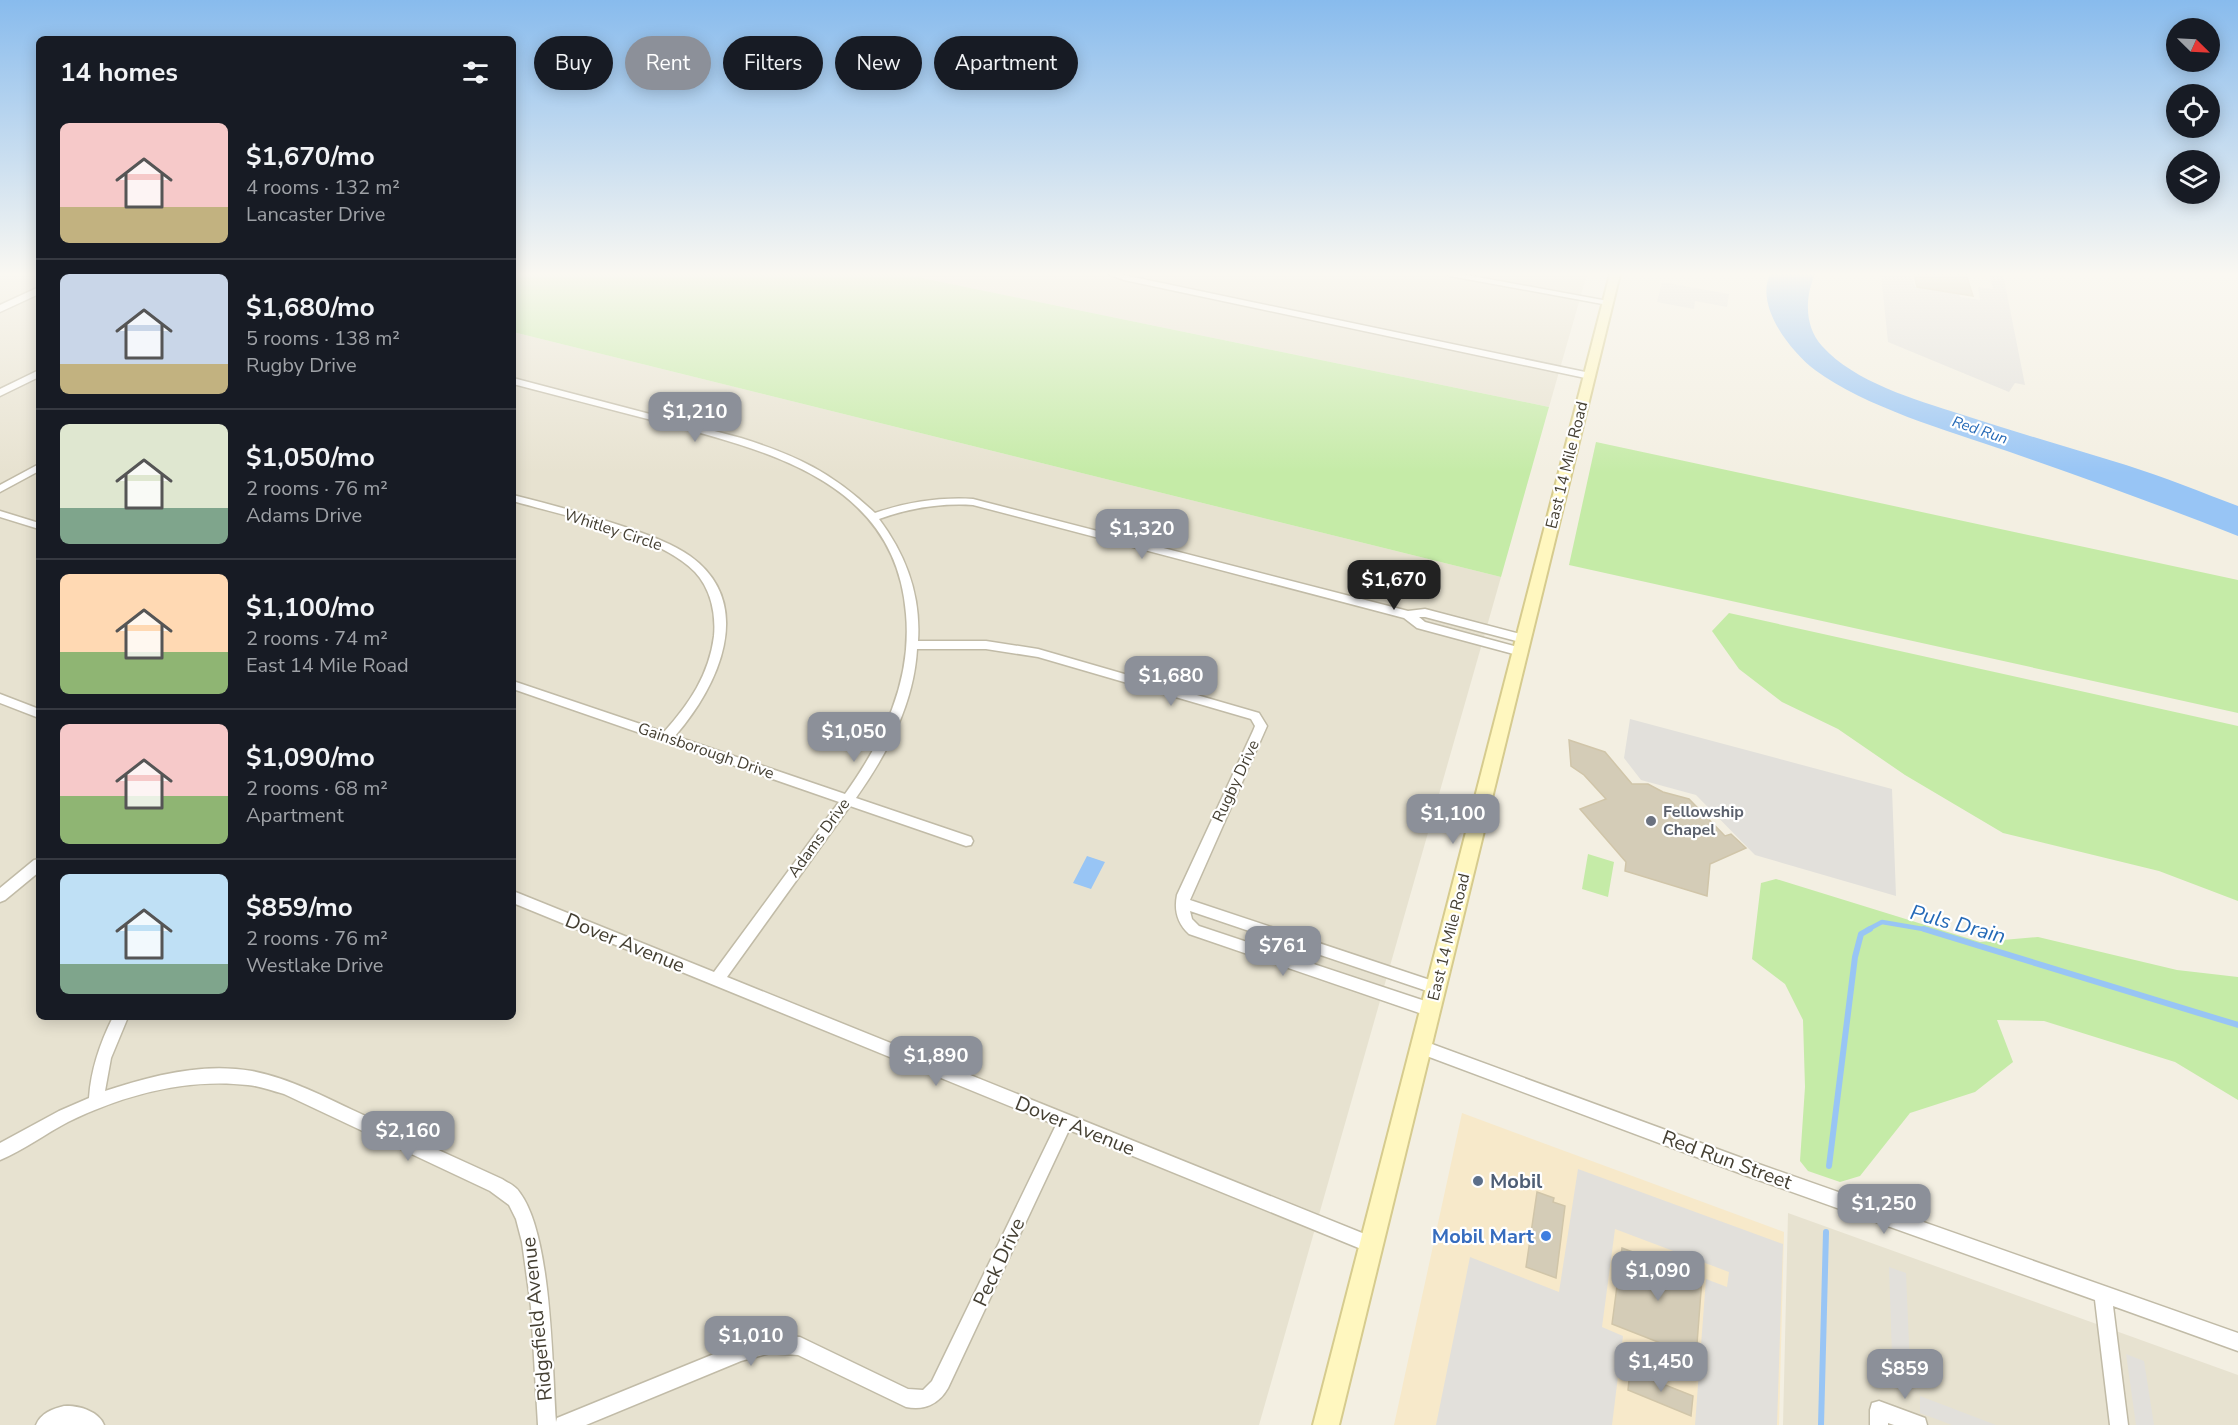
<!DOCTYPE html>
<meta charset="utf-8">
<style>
body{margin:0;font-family:"Nunito Sans",sans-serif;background:#242831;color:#f1f3f6;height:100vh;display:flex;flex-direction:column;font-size:22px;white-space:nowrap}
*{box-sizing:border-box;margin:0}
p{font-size:20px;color:#9ea1a6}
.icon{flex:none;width:33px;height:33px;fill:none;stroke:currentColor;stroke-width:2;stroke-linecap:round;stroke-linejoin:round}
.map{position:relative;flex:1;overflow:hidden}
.panel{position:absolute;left:36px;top:36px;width:480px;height:984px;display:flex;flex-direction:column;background:#171b24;border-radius:9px;box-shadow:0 3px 15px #0003}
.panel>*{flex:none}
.banner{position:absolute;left:534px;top:36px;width:570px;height:54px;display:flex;gap:12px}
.needle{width:39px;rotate:114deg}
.controls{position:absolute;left:2166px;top:18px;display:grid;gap:12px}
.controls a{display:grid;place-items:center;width:54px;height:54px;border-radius:50%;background:#171b24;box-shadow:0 3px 15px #0003;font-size:30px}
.price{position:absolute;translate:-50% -51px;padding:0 14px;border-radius:12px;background:#8c9099;color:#fff;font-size:20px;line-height:39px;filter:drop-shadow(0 2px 3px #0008)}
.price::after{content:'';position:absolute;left:50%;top:36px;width:18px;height:14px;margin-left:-9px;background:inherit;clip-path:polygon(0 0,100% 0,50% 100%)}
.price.on{background:#222;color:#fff}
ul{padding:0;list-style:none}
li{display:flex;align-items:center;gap:18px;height:150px;padding:0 24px}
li+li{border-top:2px solid #363941}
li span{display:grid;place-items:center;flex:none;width:168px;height:120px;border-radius:9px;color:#555}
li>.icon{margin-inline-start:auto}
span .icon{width:72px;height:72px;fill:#fffc;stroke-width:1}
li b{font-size:26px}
h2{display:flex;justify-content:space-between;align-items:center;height:72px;padding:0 24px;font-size:26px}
.tag{padding:0 21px;border-radius:27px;background:#171b24;box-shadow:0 3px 15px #0003;font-size:21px;line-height:54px}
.tag.on{background:#8c9099;color:#fff}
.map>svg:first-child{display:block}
.residential{fill:#e7e2d0}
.commercial{fill:#f7e9ca}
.green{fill:#c5eba7}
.parking{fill:#e2e0db}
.water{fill:#98c5f5}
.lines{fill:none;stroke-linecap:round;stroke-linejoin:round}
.stream-far1{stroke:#98c5f5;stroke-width:4.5}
.stream{stroke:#98c5f5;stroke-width:6}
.building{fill:#d4ccb7;stroke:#d0c5a9;stroke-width:1.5}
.minor-casing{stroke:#c1bba7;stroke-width:3}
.tertiary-casing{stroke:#c1bba7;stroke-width:3}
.secondary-casing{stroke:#d6cb8e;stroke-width:4}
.minor{fill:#fff;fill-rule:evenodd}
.tertiary{fill:#fff;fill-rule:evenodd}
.secondary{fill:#fff7bf;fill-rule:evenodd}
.worship-dot{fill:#6b7280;stroke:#fff;stroke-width:2}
.service-dot{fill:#5c6f8a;stroke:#fff;stroke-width:2}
.shop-dot{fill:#3f7fe0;stroke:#fff;stroke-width:2}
.labels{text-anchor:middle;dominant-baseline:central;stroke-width:4.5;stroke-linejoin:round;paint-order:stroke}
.far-water-label{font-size:15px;font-style:italic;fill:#2469b7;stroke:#fff}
.street-label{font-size:16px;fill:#443f32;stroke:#fff}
.worship-label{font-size:16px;font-weight:bold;fill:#5b616d;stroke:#fff;text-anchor:start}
.near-street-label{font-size:20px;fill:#443f32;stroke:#fff}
.near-service-label{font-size:20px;font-weight:bold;fill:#4e5e75;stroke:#fff;text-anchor:start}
.near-shop-label{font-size:20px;font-weight:bold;fill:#366cbe;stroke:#fff;text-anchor:end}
.near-water-label{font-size:21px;font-style:italic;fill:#2469b7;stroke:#fff}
</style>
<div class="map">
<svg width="2238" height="1425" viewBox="0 0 2238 1425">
<rect width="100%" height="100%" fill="#f3efe2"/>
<path class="residential" d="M 0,274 L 39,274 L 39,1017 L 513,1017 L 513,332 L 1501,577 L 1259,1425 L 0,1425 Z
M 903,274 L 1587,274 L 1549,407 Z
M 1788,1213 L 2238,1375 L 2238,1425 L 1783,1425 Z"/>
<path class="commercial" d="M 1462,1113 L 1784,1232 L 1779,1425 L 1394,1425 Z"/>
<path class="green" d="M 513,274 L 903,274 L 1549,407 L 1501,577 L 513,332 Z
M 1596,442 L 2238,580 L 2238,713 L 1569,565 Z
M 1729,613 L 2238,726 L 2238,901 L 2159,871 L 2003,833 L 1905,775 L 1838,729 L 1782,702 L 1739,669 L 1712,631 Z
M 1588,854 L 1614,862 L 1608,897 L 1582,889 Z
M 1776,879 L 1980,942 L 2038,937 L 2177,970 L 2238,977 L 2238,1100 L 2175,1062 L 2044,1021 L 1997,1020 L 2013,1062 L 1975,1092 L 1910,1113 L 1860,1176 L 1840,1182 L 1808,1171 L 1800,1161 L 1805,1087 L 1803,1020 L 1785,984 L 1752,959 L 1761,883 Z"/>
<path class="parking" d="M 1881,274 L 1911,274 L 1915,287 L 1959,293 L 1960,297 L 1980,300 L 1978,287 L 1993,289 L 1990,274 L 2003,274 L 2025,385 L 2015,383 L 2009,392 L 1888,342 Z
M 1662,282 L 1729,294 L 1727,307 L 1695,301 L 1694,309 L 1657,302 Z
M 1630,719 L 1892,789 L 1896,896 L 1755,855 L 1696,795 L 1641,780 L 1624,758 Z
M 1578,1169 L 1783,1244 L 1777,1425 L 1695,1425 L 1706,1279 L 1727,1287 L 1729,1272 L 1615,1229 L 1602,1327 L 1623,1336 L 1612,1425 L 1436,1425 L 1470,1257 L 1559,1292 Z
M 1889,1267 L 1906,1273 L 1911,1391 L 1893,1384 Z
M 2126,1354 L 2144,1361 L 2154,1425 L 2136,1425 Z
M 1920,1396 L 1996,1425 L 1952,1425 L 1920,1413 Z"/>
<path class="water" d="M 1770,274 L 1815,274 C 1805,297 1804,326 1822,346 C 1854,382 1916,400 1960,414 C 2015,432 2071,448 2126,465 C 2164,477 2201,492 2238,506 L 2238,536 C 2162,506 2085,478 2007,451 C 1948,431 1865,407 1815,370 C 1790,351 1755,306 1770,274 Z
M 1087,856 L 1105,862 L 1091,889 L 1073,883 Z"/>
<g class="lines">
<path class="stream-far1" d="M 1867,930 L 1882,922 L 1929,930"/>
<path class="stream" d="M 1924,929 L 2238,1025
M 1829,1166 L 1855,957 L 1861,934 L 1870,929
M 1821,1425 L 1826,1232"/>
</g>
<path class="building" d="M 1914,274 L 1966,274 L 1973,296 L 1917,287 Z
M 1569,740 L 1605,752 L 1632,784 L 1648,784 L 1663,792 L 1689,799 L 1725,836 L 1731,834 L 1746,848 L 1710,864 L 1707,896 L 1625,871 L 1626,862 L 1580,809 L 1606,799 L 1584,775 L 1571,766 Z
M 1537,1192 L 1554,1198 L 1553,1202 L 1565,1206 L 1556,1278 L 1526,1267 Z
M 1622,1248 L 1702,1278 L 1696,1357 L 1612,1324 Z
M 1630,1371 L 1693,1396 L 1691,1416 L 1628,1390 Z"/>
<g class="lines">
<g class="minor-casing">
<path id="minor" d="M 1108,274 L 1119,274 L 1590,373 L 1594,376 L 1590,379 L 1124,280 Z
M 1446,274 L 1461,274 L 1608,301 L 1612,303 L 1608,305 L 1450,276 Z
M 39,370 L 39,377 L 0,396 L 0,389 Z
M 513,378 L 741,438 C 798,456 831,472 875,513 C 907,502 939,497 973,499 L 1408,611 L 1425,609 L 1528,636 L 1530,639 L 1528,642 L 1524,643 L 1425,617 L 1419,617 L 1425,622 L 1525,649 L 1527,652 L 1525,655 L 1521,656 L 1417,628 L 1404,618 L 973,505 C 940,503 910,508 879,519 C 906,555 921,595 918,641 L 986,641 L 1038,649 L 1259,713 L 1267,726 L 1190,900 L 1436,982 L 1441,983 L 1443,988 L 1441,993 L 1436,994 L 1190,911 L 1192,919 L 1199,926 L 1431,1003 L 1436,1005 L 1438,1010 L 1436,1015 L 1431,1017 L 1189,934 C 1177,923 1174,910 1177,895 L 1253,731 L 1255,726 L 1251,719 L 1038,657 L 986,649 L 917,649 C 914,704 887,754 856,798 L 971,837 L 973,841 L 971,845 L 966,846 L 850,806 L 727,977 L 1377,1239 L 1379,1245 L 1377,1251 L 1371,1253 L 1069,1130 L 948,1388 C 939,1404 924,1411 906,1407 L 798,1355 L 770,1353 L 741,1361 L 586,1425 L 538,1425 L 531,1307 L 522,1242 L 516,1219 L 509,1205 L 490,1191 L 284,1094 C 272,1091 260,1086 248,1085 C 186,1078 123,1095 68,1122 C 45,1134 24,1150 0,1160 L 0,1143 L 59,1111 L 89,1098 C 91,1069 100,1043 113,1017 L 128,1017 L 111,1058 L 105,1091 C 151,1076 202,1062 252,1071 C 289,1078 323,1096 357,1112 C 405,1135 454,1157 502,1179 C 508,1183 516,1186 520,1193 C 552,1236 552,1366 556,1422 L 557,1418 L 741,1343 L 770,1335 L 800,1337 L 908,1389 L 923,1390 L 932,1381 L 1056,1125 L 513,903 L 513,891 L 714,972 L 839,802 L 513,689 L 513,681 L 664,732 C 689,704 709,675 714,636 C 716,614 711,589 695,572 C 658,534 564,516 513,501 L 513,495 C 553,505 593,516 631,529 C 651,536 673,544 690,556 C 757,604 718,687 675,736 L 845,794 C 883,741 912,681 906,614 C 896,483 772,452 667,424 C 615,411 564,397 513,384 Z
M 39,464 L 39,471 L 0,492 L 0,485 Z
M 0,511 L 39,523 L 39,529 L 0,517 Z
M 0,694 L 39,709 L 39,718 L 0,703 Z
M 39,859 L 39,872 L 5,900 L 0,902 L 0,888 L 34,860 Z
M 1421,1040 L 1750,1161 L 2238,1333 L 2238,1351 L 2113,1306 L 2128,1425 L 2110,1425 L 2095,1300 L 1750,1177 L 1416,1052 L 1413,1047 L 1416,1042 Z
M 1879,1401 L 1925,1418 L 1927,1425 L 1894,1425 L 1888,1423 L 1888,1425 L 1870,1425 L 1870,1410 L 1872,1403 Z
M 64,1406 C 78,1405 99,1411 104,1425 L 36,1425 C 41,1413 52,1409 64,1406 Z"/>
</g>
<g class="tertiary-casing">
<path id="tertiary" d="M 39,287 L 39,294 L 0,312 L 0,305 Z"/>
</g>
<g class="secondary-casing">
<path id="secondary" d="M 1610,274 L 1620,274 L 1339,1425 L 1313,1425 Z"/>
</g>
<use href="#minor" class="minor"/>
<use href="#tertiary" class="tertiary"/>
<use href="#secondary" class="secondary"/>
</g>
<linearGradient id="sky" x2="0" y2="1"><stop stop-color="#88bbed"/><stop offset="0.58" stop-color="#faf8f2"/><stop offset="1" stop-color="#faf8f2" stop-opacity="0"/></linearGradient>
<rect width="2238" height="473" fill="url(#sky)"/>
<circle class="worship-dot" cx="1651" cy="821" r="6"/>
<circle class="service-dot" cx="1478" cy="1181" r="6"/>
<circle class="shop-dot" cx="1546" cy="1236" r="6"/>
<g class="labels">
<g class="far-water-label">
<text transform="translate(1980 430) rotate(19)">Red Run</text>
</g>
<g class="street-label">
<text transform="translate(1567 465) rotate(-76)">East 14 Mile Road</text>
<text transform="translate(613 530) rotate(18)">Whitley Circle</text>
<text transform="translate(706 751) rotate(19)">Gainsborough Drive</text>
<text transform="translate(1236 781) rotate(-65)">Rugby Drive</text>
<text transform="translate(819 838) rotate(-54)">Adams Drive</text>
<text transform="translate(1449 937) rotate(-76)">East 14 Mile Road</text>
</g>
<g class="worship-label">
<text x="1663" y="812">Fellowship<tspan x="1663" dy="18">Chapel</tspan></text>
</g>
<g class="near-street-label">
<text transform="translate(625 943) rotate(22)">Dover Avenue</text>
<text transform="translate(1075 1126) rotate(22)">Dover Avenue</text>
<text transform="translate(1727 1160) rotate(20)">Red Run Street</text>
<text transform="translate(999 1262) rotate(-65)">Peck Drive</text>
<text transform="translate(537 1319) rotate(-96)">Ridgefield Avenue</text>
</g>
<g class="near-service-label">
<text x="1490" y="1181">Mobil</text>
</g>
<g class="near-shop-label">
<text x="1534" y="1236">Mobil Mart</text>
</g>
<g class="near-water-label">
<text transform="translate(1958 924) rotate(15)">Puls Drain</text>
</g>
</g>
</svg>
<div class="controls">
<a><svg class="needle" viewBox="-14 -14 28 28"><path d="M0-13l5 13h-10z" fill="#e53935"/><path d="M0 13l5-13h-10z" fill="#9ea1a6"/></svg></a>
<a><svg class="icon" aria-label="locate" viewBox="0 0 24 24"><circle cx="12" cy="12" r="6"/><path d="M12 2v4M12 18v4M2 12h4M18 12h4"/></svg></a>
<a><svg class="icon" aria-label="layers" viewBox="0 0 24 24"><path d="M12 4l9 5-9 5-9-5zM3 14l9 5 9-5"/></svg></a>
</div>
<b class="price" style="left:695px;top:443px">$1,210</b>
<b class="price" style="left:1142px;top:560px">$1,320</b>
<b class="price on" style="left:1394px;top:611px">$1,670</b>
<b class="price" style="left:1171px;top:707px">$1,680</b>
<b class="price" style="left:854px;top:763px">$1,050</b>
<b class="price" style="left:1453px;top:845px">$1,100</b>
<b class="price" style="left:1283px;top:977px">$761</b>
<b class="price" style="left:936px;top:1087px">$1,890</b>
<b class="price" style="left:408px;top:1162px">$2,160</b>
<b class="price" style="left:1884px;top:1235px">$1,250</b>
<b class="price" style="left:1658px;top:1302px">$1,090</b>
<b class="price" style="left:751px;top:1367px">$1,010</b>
<b class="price" style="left:1661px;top:1393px">$1,450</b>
<b class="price" style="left:1905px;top:1400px">$859</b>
<div class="banner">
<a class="tag">Buy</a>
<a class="tag on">Rent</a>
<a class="tag">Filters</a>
<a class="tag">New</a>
<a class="tag">Apartment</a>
</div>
<section class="panel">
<h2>14 homes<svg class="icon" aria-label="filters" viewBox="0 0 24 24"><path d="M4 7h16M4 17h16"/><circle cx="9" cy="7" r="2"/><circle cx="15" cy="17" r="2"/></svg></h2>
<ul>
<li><span style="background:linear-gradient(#f6c9c9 70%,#c2b280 0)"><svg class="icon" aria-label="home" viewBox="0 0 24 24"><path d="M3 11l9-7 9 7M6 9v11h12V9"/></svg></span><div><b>$1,670/mo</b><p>4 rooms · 132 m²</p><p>Lancaster Drive</p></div></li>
<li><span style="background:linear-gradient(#c9d6e8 75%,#c2b280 0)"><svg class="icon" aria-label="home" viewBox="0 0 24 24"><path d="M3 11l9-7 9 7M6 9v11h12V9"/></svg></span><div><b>$1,680/mo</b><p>5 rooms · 138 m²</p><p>Rugby Drive</p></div></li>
<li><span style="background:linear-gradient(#dfe7d0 70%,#7fa58c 0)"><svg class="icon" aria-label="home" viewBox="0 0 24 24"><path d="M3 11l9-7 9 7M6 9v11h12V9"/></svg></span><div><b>$1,050/mo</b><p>2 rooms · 76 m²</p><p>Adams Drive</p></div></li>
<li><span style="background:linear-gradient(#ffd9b3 65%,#8fb573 0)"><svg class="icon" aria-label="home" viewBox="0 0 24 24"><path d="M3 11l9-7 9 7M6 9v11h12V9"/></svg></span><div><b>$1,100/mo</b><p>2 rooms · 74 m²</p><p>East 14 Mile Road</p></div></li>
<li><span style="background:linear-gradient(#f6c9c9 60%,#8fb573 0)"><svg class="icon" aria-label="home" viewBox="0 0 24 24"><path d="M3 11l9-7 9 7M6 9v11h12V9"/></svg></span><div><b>$1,090/mo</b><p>2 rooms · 68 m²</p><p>Apartment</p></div></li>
<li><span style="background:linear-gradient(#bfe0f5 75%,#7fa58c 0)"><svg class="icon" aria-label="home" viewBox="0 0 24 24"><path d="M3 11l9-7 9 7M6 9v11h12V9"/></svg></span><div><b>$859/mo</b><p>2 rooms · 76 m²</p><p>Westlake Drive</p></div></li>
</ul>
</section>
</div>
